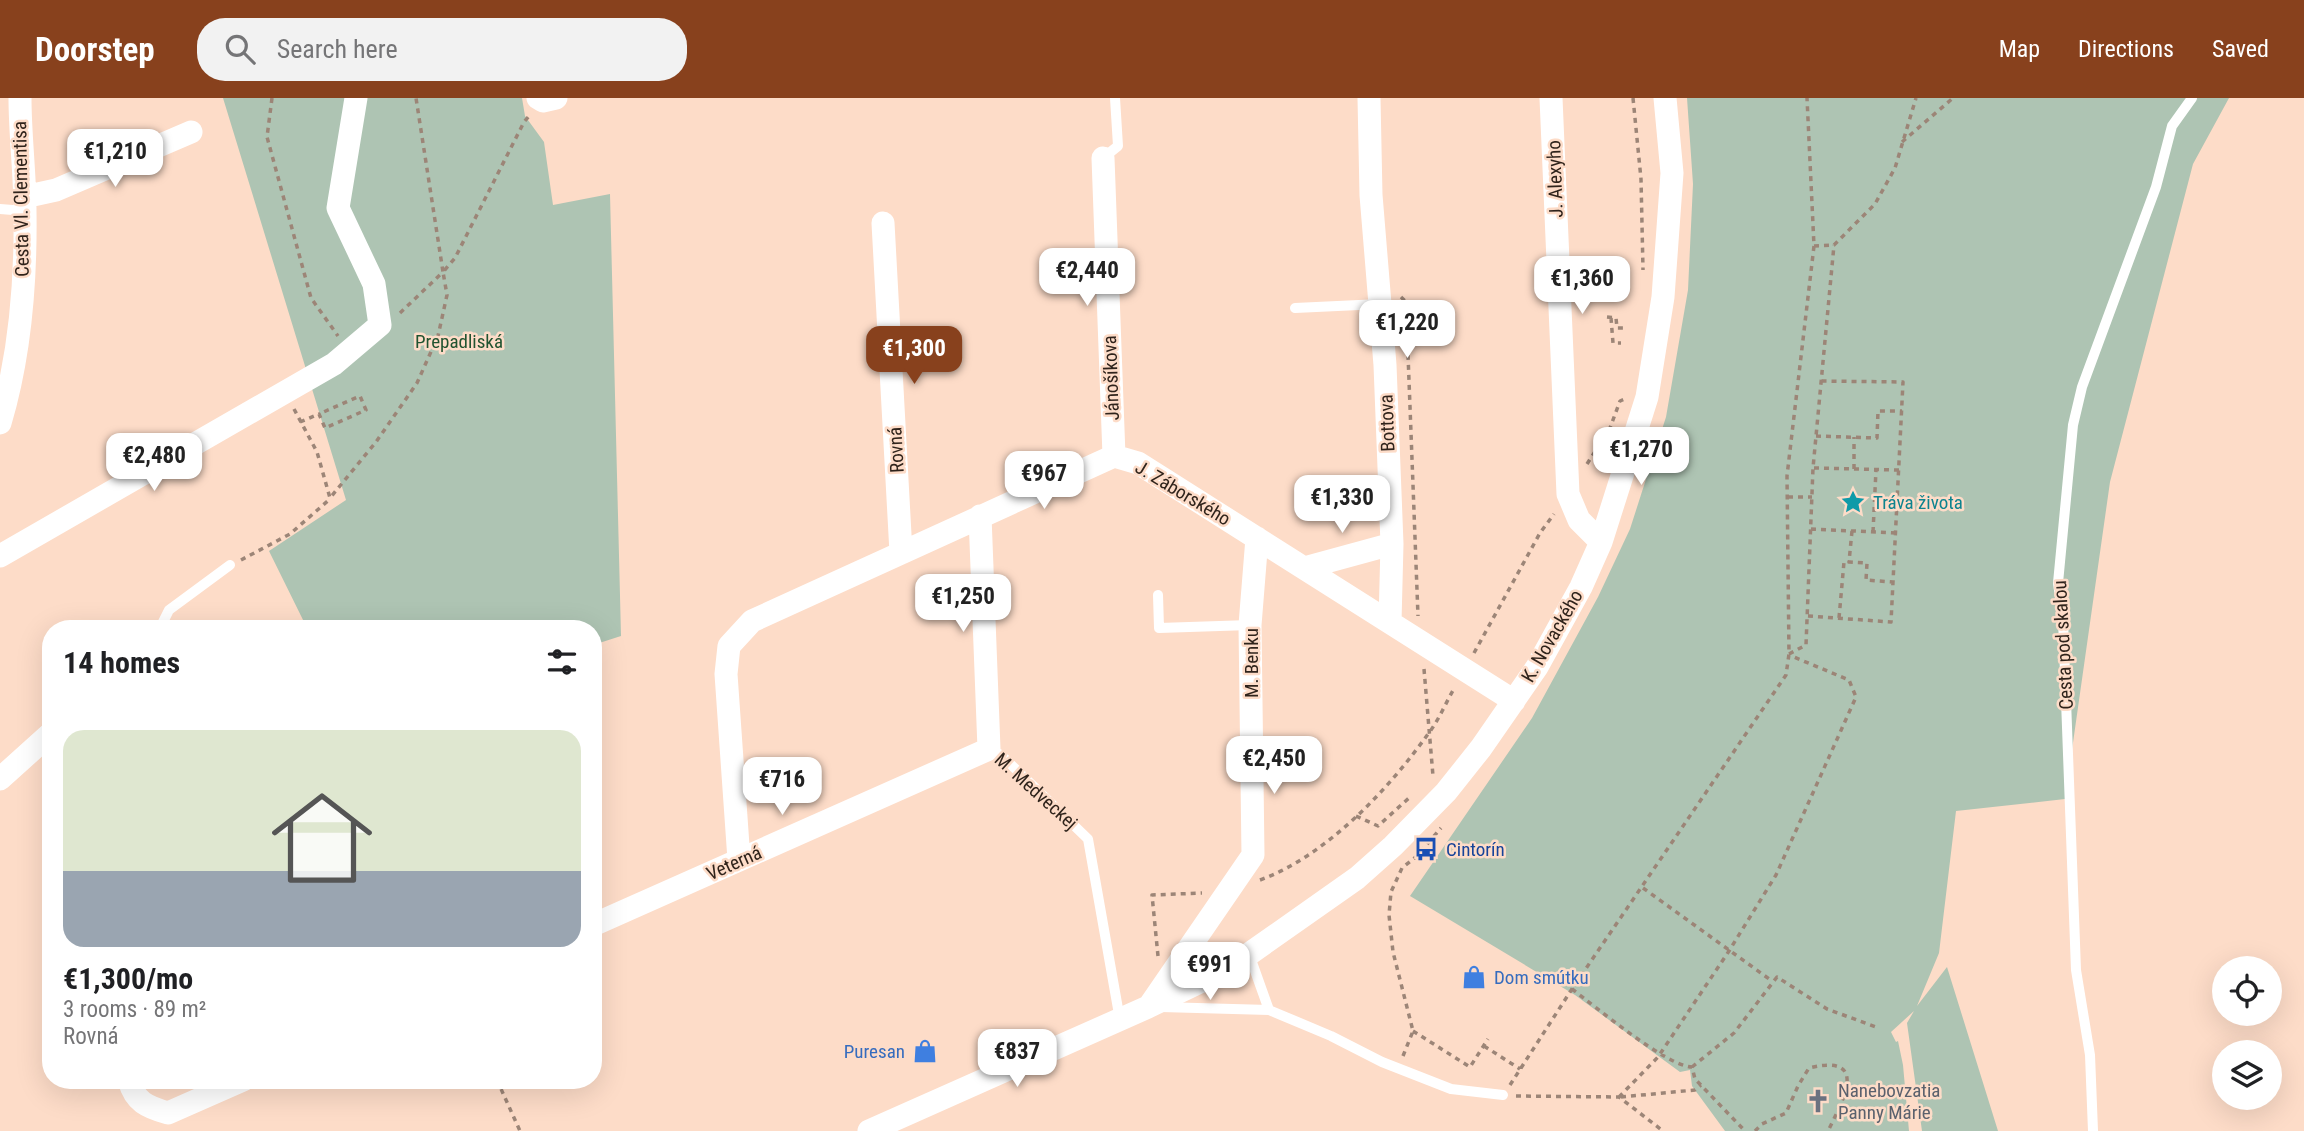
<!DOCTYPE html>
<meta charset="utf-8">
<style>
body{margin:0;font-family:"Roboto Condensed",sans-serif;background:#f2f2f2;color:#202124;height:100vh;display:flex;flex-direction:column;font-size:26px;white-space:nowrap}
*{box-sizing:border-box;margin:0}
p{font-size:23px;color:#757577}
.icon{flex:none;width:38px;height:38px;fill:none;stroke:currentColor;stroke-width:2;stroke-linecap:round;stroke-linejoin:round}
.map{position:relative;flex:1;overflow:hidden}
.panel{position:absolute;left:42px;top:522px;width:560px;height:469px;display:flex;flex-direction:column;background:#fff;border-radius:28px;box-shadow:0 7px 28px #0002}
.panel>*{flex:none}
.buttons{position:absolute;left:2212px;top:858px;display:grid;gap:14px}
.buttons a{display:grid;place-items:center;width:70px;height:70px;border-radius:50%;background:#fff;box-shadow:0 7px 28px #0002;font-size:35px}
.price{position:absolute;translate:-50% -60px;padding:0 16px;border-radius:14px;background:#fff;color:#222;font-size:23px;line-height:46px;filter:drop-shadow(0 2px 4px #0008)}
.price::after{content:'';position:absolute;left:50%;top:42px;width:21px;height:16px;margin-left:-10px;background:inherit;clip-path:polygon(0 0,100% 0,50% 100%)}
.price.active{background:#88411d;color:#fff}
ul{padding:0;list-style:none}
li{display:grid;align-content:center;gap:14px;height:371px;padding:0 21px}
li+li{border-top:2px solid #e0e0e0}
li span{display:grid;place-items:center;height:217px;border-radius:21px;color:#555}
li>.icon{margin-inline-start:auto}
span .icon{width:126px;height:126px;fill:#fffc;stroke-width:1}
li b{font-size:30px}
h2{display:flex;justify-content:space-between;align-items:center;height:84px;padding:0 21px;font-size:30px}
header{display:flex;align-items:center;gap:42px;box-sizing:border-box;height:98px;padding:0 35px;background:#88411d;color:#fff}
header strong{font-size:33px}
nav{display:flex;gap:38px;margin-inline-start:auto;font-size:24px}
.search{width:490px;height:63px;background:#f2f2f2;display:flex;align-items:center;gap:18px;box-sizing:border-box;padding:0 24px;border-radius:28px;color:#757577;font-size:26px}
.map>svg:first-child{display:block}
.green{fill:#aec4b3}
.lines{fill:none;stroke-linecap:round;stroke-linejoin:round}
.path{stroke:#9c8577;stroke-width:3.5;stroke-dasharray:5 5;stroke-linecap:butt}
.service{stroke:#fff;stroke-width:10}
.minor{stroke:#fff;stroke-width:23}
.labels{text-anchor:middle;dominant-baseline:central;stroke-width:5;stroke-linejoin:round;paint-order:stroke}
.street-label{font-size:19px;fill:#2f231b;stroke:#fddcc8}
.park-label{font-size:19px;fill:#205330;stroke:#fddcc8}
.culture-label{font-size:19px;fill:#0d838f;stroke:#fddcc8;text-anchor:start}
.transit-label{font-size:19px;fill:#164399;stroke:#fddcc8;text-anchor:start}
.shop-label{font-size:19px;fill:#366cbe;stroke:#fddcc8;text-anchor:start}
.worship-label{font-size:19px;fill:#5b616d;stroke:#fddcc8;text-anchor:start}
</style>
<header>
<strong>Doorstep</strong>
<div class="search"><svg class="icon" aria-label="search" viewBox="0 0 24 24"><circle cx="10" cy="10" r="6"/><path d="M15 15l6 6"/></svg>Search here</div>
<nav><a>Map</a><a>Directions</a><a>Saved</a></nav>
</header>
<div class="map">
<svg width="2304" height="1033" viewBox="0 0 2304 1033">
<rect width="100%" height="100%" fill="#fddcc8"/>
<path class="green" d="M 223,0 L 522,0 L 525,18 L 544,44 L 553,107 L 610,96 L 621,538 L 593,547 L 593,530 L 307,530 L 269,453 L 346,402 Z
M 1687,0 L 2229,0 L 2193,66 L 2110,384 L 2065,701 L 1956,713 L 1939,855 L 1917,908 L 1947,869 L 1998,1033 L 1922,1033 L 1907,925 L 1914,913 L 1891,934 L 1896,944 L 1898,943 L 1903,967 L 1909,1033 L 1725,1033 L 1692,988 L 1690,972 L 1680,974 L 1575,897 L 1410,798 L 1532,620 L 1598,499 L 1630,431 L 1666,319 L 1688,192 L 1693,86 Z"/>
<g class="lines">
<path class="path" d="M 272,0 L 267,39 L 311,200 L 338,238
M 1633,0 L 1641,81 L 1643,172
M 1902,44 L 1953,0
M 1814,148 L 1834,147 L 1875,106 L 1895,70 L 1916,0
M 1401,199 L 1406,204 L 1418,518
M 400,215 L 443,174 L 416,0
M 1607,219 L 1616,220 L 1617,230 L 1624,230
M 1611,220 L 1613,245 L 1621,245
M 294,311 L 317,354 L 330,400 L 376,344 L 417,285 L 438,238 L 447,197 L 443,174 L 455,160 L 524,24 L 530,17
M 300,324 L 319,316 L 325,330 L 366,312 L 360,298 L 319,316
M 1816,338 L 1877,340 L 1878,313 L 1902,313
M 1587,366 L 1610,330 L 1620,303 L 1625,301
M 1814,370 L 1899,372
M 1854,371 L 1854,339
M 1788,399 L 1812,399
M 1811,431 L 1896,435
M 1852,433 L 1849,464 L 1867,465 L 1866,482 L 1893,484
M 1873,434 L 1876,372
M 241,462 L 290,436 L 330,401
M 1808,518 L 1891,524 L 1903,284 L 1820,283
M 1839,520 L 1844,464 L 1849,464
M 1474,555 L 1540,435 L 1554,416
M 1789,556 L 1806,547 L 1813,370 L 1834,147
M 1424,571 L 1433,678
M 1356,718 L 1378,728 L 1410,699
M 1260,782 C 1326,758 1388,692 1428,636 C 1439,622 1446,604 1455,589
M 1643,790 L 1772,883
M 1158,858 L 1152,797 L 1202,795
M 1572,891 C 1596,909 1666,968 1692,969 L 1695,981 L 1745,1033
M 1413,933 L 1470,969 L 1488,941
M 1484,948 L 1520,971
M 1403,958 L 1413,933 L 1393,854 L 1389,817 L 1391,794 L 1402,770 L 1417,758 L 1441,730
M 1692,969 L 1734,935 L 1777,879 L 1827,911 L 1876,929
M 497,982 L 520,1033
M 1510,987 L 1572,891 L 1786,577 L 1789,556 L 1787,378 L 1814,148 L 1807,0
M 1516,998 L 1619,999 L 1663,1033
M 1619,999 L 1658,959 L 1729,853 L 1776,777 L 1856,599 L 1849,582 L 1789,557
M 1621,999 L 1695,992 L 1701,987
M 1755,1033 L 1762,1026 L 1786,1015 L 1798,988 L 1809,970 C 1871,955 1842,1004 1828,1033"/>
<path class="service" d="M 1103,60 L 1118,48 L 1115,0
M 0,111 L 25,113
M 1295,210 L 1380,206
M 1158,497 L 1159,530 L 1250,527
M 160,530 L 169,512 L 230,467
M 989,651 L 1001,657 L 1088,741 L 1120,922
M 1249,856 L 1269,912 L 1331,938 L 1382,964 L 1451,991 L 1503,997
M 1161,909 L 1269,912
M 2093,1033 L 2090,957 L 2076,872 L 2063,521 L 2058,485 L 2073,327 L 2082,289 L 2156,89 L 2172,28 L 2192,0"/>
<path class="minor" d="M 538,0 L 543,3 L 556,0
M 1369,0 L 1371,97 L 1385,267 L 1392,446 L 1390,524
M 1551,0 L 1568,396 L 1579,422 L 1601,444
M 1103,60 L 1114,358
M 24,99 L 56,92 L 191,34
M 883,125 L 901,455
M 0,325 C 20,258 26,183 25,113 C 25,75 20,38 20,0
M 0,458 L 334,266 L 380,227 L 374,186 L 338,110 L 356,0
M 1304,470 L 1392,446
M 0,681 L 51,635
M 739,762 L 726,576 L 729,548 L 752,523 L 1114,358 L 1138,365 L 1514,603
M 593,827 L 989,651 L 980,418
M 1150,907 L 1253,757 L 1250,527 L 1257,440
M 129,982 C 135,1004 147,1009 168,1015 L 243,982
M 869,1033 L 1148,909 L 1200,884 L 1249,856 L 1357,780 L 1393,748 L 1446,694 L 1481,650 L 1537,569 L 1581,489 L 1601,444 L 1647,299 L 1663,199 L 1672,75 L 1665,0"/>
</g>
<defs>
<g id="sight-bare" transform="scale(1.89)"><path d="M0-6L1.8-2.2L6-1.7L2.9 1.2L3.7 5.4L0 3.3L-3.7 5.4L-2.9 1.2L-6-1.7L-1.8-2.2Z" fill="#0f9aa8" stroke="#fddcc8" stroke-width="2.5" paint-order="stroke"/></g>
<g id="bus-bare" transform="scale(1.89)"><path d="M-5-6H5V4H4V6H2V4H-2V6H-4V4H-5ZM-3.5-4V0h7V-4ZM-3.5 1.2v1.5H-2V1.2ZM2 1.2v1.5H3.5V1.2Z" fill="#1a4fb4" stroke="#fddcc8" stroke-width="2.5" paint-order="stroke"/></g>
<g id="shop-bare" transform="scale(1.89)"><path d="M-5-2.5h2.3a2.7 3.5 0 0 1 5.4 0H5L5.5 6h-11ZM-1.5-2.5h3a1.5 2.3 0 0 0-3 0Z" fill="#3f7fe0" stroke="#fddcc8" stroke-width="2.5" paint-order="stroke"/></g>
<g id="church-bare" transform="scale(1.89)"><path d="M-1.2-6h2.4v3.5h3.3v2.4h-3.3V6h-2.4V-.1h-3.3v-2.4h3.3Z" fill="#6b7280" stroke="#fddcc8" stroke-width="2.5" paint-order="stroke"/></g>
</defs>
<g fill-rule="evenodd">
<use href="#sight-bare" x="1853" y="404"/>
<use href="#bus-bare" x="1426" y="751"/>
<use href="#shop-bare" x="1474" y="879"/>
<use href="#shop-bare" x="925" y="953"/>
<use href="#church-bare" x="1818" y="1003"/>
</g>
<g class="labels">
<g class="street-label">
<text transform="translate(1555 81) rotate(-92)">J. Alexyho</text>
<text transform="translate(21 101) rotate(-91)">Cesta Vl. Clementisa</text>
<text transform="translate(1111 280) rotate(-92)">Jánošíkova</text>
<text transform="translate(1387 325) rotate(-92)">Bottova</text>
<text transform="translate(896 352) rotate(-93)">Rovná</text>
<text transform="translate(1183 395) rotate(31)">J. Záborského</text>
<text transform="translate(1552 538) rotate(-60)">K. Novackého</text>
<text transform="translate(2063 547) rotate(-93)">Cesta pod skalou</text>
<text transform="translate(1251 565) rotate(-90)">M. Benku</text>
<text transform="translate(1036 693) rotate(42)">M. Medveckej</text>
<text transform="translate(734 765) rotate(-24)">Veterná</text>
</g>
<g class="park-label">
<text x="459" y="243">Prepadliská</text>
</g>
<g class="culture-label">
<text x="1873" y="404">Tráva života</text>
</g>
<g class="transit-label">
<text x="1446" y="751">Cintorín</text>
</g>
<g class="shop-label">
<text x="1494" y="879">Dom smútku</text>
<text x="905" y="953" text-anchor="end">Puresan</text>
</g>
<g class="worship-label">
<text x="1838" y="992">Nanebovzatia<tspan x="1838" dy="22">Panny Márie</tspan></text>
</g>
</g>
</svg>
<div class="buttons">
<a><svg class="icon" aria-label="locate" viewBox="0 0 24 24"><circle cx="12" cy="12" r="6"/><path d="M12 2v4M12 18v4M2 12h4M18 12h4"/></svg></a>
<a><svg class="icon" aria-label="layers" viewBox="0 0 24 24"><path d="M12 4l9 5-9 5-9-5zM3 14l9 5 9-5"/></svg></a>
</div>
<b class="price" style="left:115px;top:91px">€1,210</b>
<b class="price" style="left:1087px;top:210px">€2,440</b>
<b class="price" style="left:1582px;top:218px">€1,360</b>
<b class="price" style="left:1407px;top:262px">€1,220</b>
<b class="price active" style="left:914px;top:288px">€1,300</b>
<b class="price" style="left:1641px;top:389px">€1,270</b>
<b class="price" style="left:154px;top:395px">€2,480</b>
<b class="price" style="left:1044px;top:413px">€967</b>
<b class="price" style="left:1342px;top:437px">€1,330</b>
<b class="price" style="left:963px;top:536px">€1,250</b>
<b class="price" style="left:1274px;top:698px">€2,450</b>
<b class="price" style="left:782px;top:719px">€716</b>
<b class="price" style="left:1210px;top:904px">€991</b>
<b class="price" style="left:1017px;top:991px">€837</b>
<section class="panel">
<h2>14 homes<svg class="icon" aria-label="filters" viewBox="0 0 24 24"><path d="M4 7h16M4 17h16"/><circle cx="9" cy="7" r="2"/><circle cx="15" cy="17" r="2"/></svg></h2>
<ul>
<li><span style="background:linear-gradient(#dfe7d0 65%,#9aa5b1 0)"><svg class="icon" aria-label="home" viewBox="0 0 24 24"><path d="M3 11l9-7 9 7M6 9v11h12V9"/></svg></span><div><b>€1,300/mo</b><p>3 rooms · 89 m²</p><p>Rovná</p></div></li>
</ul>
</section>
</div>
